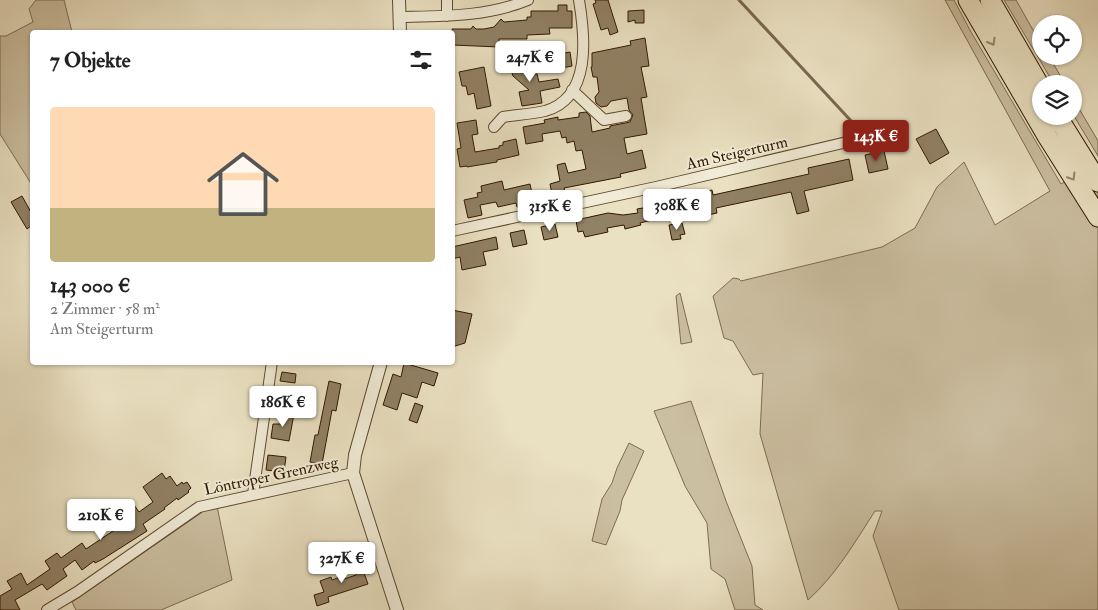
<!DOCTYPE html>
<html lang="de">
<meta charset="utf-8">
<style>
body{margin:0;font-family:"IM FELL Double Pica",serif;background:#f2f2f2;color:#222;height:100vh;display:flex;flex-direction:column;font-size:19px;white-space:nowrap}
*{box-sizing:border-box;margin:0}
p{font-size:16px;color:#767676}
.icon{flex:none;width:28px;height:28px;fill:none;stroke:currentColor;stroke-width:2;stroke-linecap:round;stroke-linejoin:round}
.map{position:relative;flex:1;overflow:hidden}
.sheet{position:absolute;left:30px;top:30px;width:425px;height:335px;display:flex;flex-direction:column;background:#fff;border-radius:5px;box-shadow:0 1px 4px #0004}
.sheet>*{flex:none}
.fabs{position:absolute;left:1032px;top:15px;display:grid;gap:10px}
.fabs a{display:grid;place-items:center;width:50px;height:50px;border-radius:50%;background:#fff;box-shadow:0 1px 4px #0004;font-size:25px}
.price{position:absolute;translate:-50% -42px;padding:0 11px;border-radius:5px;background:#fff;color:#222;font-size:16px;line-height:32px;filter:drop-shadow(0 1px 2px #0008)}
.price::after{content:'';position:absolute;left:50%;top:30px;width:15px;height:11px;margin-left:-8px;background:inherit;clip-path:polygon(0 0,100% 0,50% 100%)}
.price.current{background:#8f2418;color:#fff}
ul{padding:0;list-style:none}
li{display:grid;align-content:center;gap:10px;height:265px;padding:0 20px}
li+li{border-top:1px solid #e0e0e0}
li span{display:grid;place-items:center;height:155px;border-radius:5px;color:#555}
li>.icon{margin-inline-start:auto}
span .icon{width:90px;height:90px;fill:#fffc;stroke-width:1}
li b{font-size:21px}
h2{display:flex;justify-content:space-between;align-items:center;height:60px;padding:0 20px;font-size:21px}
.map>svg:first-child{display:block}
.green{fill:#cbbfa1;stroke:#7e6c50}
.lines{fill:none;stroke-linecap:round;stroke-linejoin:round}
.stream{stroke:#7a684d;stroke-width:3}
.building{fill:#918165;stroke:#311800}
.minor-casing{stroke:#5f4a30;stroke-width:12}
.tertiary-casing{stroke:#5f4a30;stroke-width:14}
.motorway-casing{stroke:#311800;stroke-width:21}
.minor{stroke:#f1ecd7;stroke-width:10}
.tertiary{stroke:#f1ecd7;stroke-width:12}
.motorway{stroke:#eae1c2;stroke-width:19}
.oneway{stroke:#97876b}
.labels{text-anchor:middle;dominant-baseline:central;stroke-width:4;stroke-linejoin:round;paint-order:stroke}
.street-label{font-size:16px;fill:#311800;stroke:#f1ecd7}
</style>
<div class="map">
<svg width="1098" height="610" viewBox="0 0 1098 610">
<rect width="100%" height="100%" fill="#eae1c2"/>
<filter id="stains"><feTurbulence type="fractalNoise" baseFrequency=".004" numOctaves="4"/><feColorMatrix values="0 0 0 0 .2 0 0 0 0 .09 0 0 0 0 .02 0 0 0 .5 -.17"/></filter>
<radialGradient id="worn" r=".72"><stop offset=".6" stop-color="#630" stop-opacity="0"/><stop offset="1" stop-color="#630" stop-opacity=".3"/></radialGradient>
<path class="green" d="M 36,0 L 64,0 L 72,32 L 32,32 L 32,185 L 0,134 L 0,36 L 6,36 L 33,22 L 29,9 Z
M 945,0 L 954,0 L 971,32 L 1061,184 L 1098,162 L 1098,610 L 899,610 L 873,536 L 882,511 L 875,511 C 855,542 836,575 808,600 L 760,434 L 763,373 L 753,375 L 733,341 L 724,338 L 713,296 L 733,278 L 739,279 L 741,281 L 882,247 L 915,228 L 937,187 L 964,162 L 995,225 L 1050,191 Z
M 1004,0 L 1016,0 L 1041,44 L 1041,56 L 1049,56 L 1065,84 L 1054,84 Z
M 1074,100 L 1098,141 L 1098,156 L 1074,116 Z
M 680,293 L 692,342 L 681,344 L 676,296 Z
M 691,401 L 726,501 L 752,566 L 755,605 L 763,610 L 735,610 L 725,579 L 711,569 L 707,523 L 685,486 L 654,411 Z
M 629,443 L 644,451 L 622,500 L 620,511 L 606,545 L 592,541 L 602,499 L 612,483 L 617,468 Z
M 217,506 L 232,580 L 161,610 L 76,610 L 72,602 L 204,511 Z"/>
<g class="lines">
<path class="stream" d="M 739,0 L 853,123"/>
</g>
<path class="building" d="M 595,0 L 608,0 L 618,32 L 610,35 L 608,28 L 601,30 L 593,4 L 596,3 Z
M 558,5 L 567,5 L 567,11 L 572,11 L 572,28 L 549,28 L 550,34 L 527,35 L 527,39 L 499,39 L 499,47 L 452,45 L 452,29 L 471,29 L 473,26 L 476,29 L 484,29 L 494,27 L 501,19 L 504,22 L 527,20 L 527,17 L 531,17 L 531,11 L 558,11 Z
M 644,10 L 644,23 L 635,23 L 635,20 L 628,22 L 628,11 Z
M 645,38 L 649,66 L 641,67 L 647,97 L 641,98 L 647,134 L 624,138 L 627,154 L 642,150 L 646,168 L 620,174 L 621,177 L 564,188 L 566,196 L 553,199 L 550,184 L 560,181 L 557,165 L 565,163 L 568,173 L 586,169 L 582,150 L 576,151 L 574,141 L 567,143 L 566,137 L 562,138 L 560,131 L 542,134 L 543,141 L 526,144 L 523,127 L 545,123 L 544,120 L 558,117 L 558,120 L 579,117 L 579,113 L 586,112 L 590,116 L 592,132 L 610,128 L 610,126 L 630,122 L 633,115 L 629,110 L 627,98 L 611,101 L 607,106 L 601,107 L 596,103 L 595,97 L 599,92 L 597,77 L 593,77 L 591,67 L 592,67 L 592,53 L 631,45 L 630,41 Z
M 570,52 L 572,66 L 557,69 L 555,55 Z
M 532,57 L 527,65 L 529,75 L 537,74 L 539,82 L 558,79 L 560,87 L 540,91 L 542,103 L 522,106 L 519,92 L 529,90 L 513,76 L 512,73 L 515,69 L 505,62 Z
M 484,67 L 491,106 L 477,109 L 474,93 L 468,95 L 466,86 L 462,86 L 459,72 Z
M 476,120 L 478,134 L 472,135 L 475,152 L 499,148 L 499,146 L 503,145 L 503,142 L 516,139 L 519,155 L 506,158 L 497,160 L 497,162 L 467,167 L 467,166 L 460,167 L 457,149 L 461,148 L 457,123 Z
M 936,129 L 949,153 L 930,164 L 916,139 Z
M 884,151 L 888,169 L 869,173 L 865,155 Z
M 849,159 L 853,180 L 804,191 L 809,211 L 797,214 L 791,192 L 716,208 L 717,213 L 708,215 L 705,203 L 701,204 L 699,193 L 712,190 L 713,195 L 809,174 L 808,168 Z
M 502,181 L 504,190 L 530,184 L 534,203 L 517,207 L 516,203 L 498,207 L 496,202 L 480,205 L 482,215 L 468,218 L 464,200 L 478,197 L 477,193 L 482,192 L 481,186 Z
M 22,196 L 32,214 L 32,225 L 27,229 L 11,202 Z
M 684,196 L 687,211 L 674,214 L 671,199 Z
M 649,207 L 652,220 L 640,223 L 641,225 L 625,229 L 624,225 L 607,228 L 608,232 L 585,237 L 583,231 L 578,232 L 576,220 L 608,213 L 623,215 L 638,213 L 637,209 Z
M 682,223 L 685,234 L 680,235 L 681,239 L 672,240 L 669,225 Z
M 555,224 L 558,237 L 544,240 L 541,227 Z
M 524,230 L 527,244 L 513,247 L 510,233 Z
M 496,237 L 498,249 L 483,252 L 486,265 L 462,270 L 460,257 L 452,259 L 452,247 Z
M 452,310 L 472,314 L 465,343 L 452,347 Z
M 404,363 L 438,373 L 434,386 L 422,382 L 417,398 L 402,393 L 397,410 L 383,405 L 393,374 L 401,377 Z
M 282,372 L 296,374 L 295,383 L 280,381 Z
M 329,381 L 341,384 L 336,411 L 332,410 L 322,464 L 310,462 L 315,435 L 318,435 Z
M 415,403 L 423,406 L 417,423 L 409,420 Z
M 285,412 L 294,414 L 289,441 L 271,438 L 273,424 L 282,424 Z
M 268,455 L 286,457 L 284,472 L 266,470 Z
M 162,473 L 166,479 L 170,476 L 177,486 L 182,482 L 183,484 L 187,482 L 191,488 L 188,491 L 189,492 L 178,500 L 177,498 L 164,508 L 165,509 L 143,524 L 147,531 L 103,559 L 95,563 L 94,561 L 82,570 L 75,560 L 63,569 L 67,576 L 47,590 L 42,584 L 15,600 L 20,610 L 0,610 L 0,596 L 12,589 L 7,581 L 21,573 L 27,585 L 50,569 L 45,561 L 57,553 L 61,558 L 82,543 L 86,549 L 116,529 L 111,521 L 127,510 L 134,505 L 139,512 L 153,502 L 143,487 Z
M 358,556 L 368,584 L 328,597 L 329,602 L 317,606 L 314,595 L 324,592 L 320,581 L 331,577 L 332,580 L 340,577 L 341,580 L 356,575 L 350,559 Z"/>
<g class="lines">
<g class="minor-casing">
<path id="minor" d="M 447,16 L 447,0
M 399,17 C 443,16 487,17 528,0
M 572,90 L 604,120 L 626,116
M 494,127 L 503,117 C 516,115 531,114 545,111 C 592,98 585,36 579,0
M 452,231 L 656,187 L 881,134
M 253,494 L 272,362
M 47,610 L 77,592 L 199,507 L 353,473"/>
</g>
<g class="tertiary-casing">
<path id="tertiary" d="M 399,0 L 400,32
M 381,362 L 355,455 L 353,473 L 397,610"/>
</g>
<g class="motorway-casing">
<path id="motorway" d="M 968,0 L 1047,136 L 1098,217
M 990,0 L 1041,88
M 1057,116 L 1098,182"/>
</g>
<use href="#minor" class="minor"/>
<use href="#tertiary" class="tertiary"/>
<use href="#motorway" class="motorway"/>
</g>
<defs><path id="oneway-chevron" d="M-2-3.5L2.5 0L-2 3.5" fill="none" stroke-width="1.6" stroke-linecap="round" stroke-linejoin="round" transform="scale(1.25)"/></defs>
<g class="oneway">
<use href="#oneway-chevron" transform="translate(992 42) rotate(60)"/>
<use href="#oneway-chevron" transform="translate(1072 177) rotate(58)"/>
</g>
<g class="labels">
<g class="street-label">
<text transform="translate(737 153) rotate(-13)">Am Steigerturm</text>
<text transform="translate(271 476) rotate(-12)">Löntroper Grenzweg</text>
</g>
</g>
<rect width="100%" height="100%" filter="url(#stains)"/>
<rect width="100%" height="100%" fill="url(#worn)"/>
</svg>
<div class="fabs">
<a><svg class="icon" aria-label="locate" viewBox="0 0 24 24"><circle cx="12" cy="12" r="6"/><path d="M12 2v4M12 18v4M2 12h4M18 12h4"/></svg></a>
<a><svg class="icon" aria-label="layers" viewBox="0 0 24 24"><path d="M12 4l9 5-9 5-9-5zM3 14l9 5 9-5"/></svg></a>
</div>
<b class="price" style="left:530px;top:83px">247K €</b>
<b class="price current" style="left:876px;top:162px">143K €</b>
<b class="price" style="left:677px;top:231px">308K €</b>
<b class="price" style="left:550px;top:232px">315K €</b>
<b class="price" style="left:283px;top:428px">186K €</b>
<b class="price" style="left:101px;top:541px">210K €</b>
<b class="price" style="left:342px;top:584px">327K €</b>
<section class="sheet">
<h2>7 Objekte<svg class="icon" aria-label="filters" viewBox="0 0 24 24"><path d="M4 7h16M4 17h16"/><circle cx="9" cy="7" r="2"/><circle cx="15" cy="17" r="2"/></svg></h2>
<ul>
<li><span style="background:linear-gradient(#ffd9b3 65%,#c2b280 0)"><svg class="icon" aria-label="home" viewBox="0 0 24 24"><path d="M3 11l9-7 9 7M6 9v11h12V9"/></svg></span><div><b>143 000 €</b><p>2 Zimmer · 58 m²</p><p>Am Steigerturm</p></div></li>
</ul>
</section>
</div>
